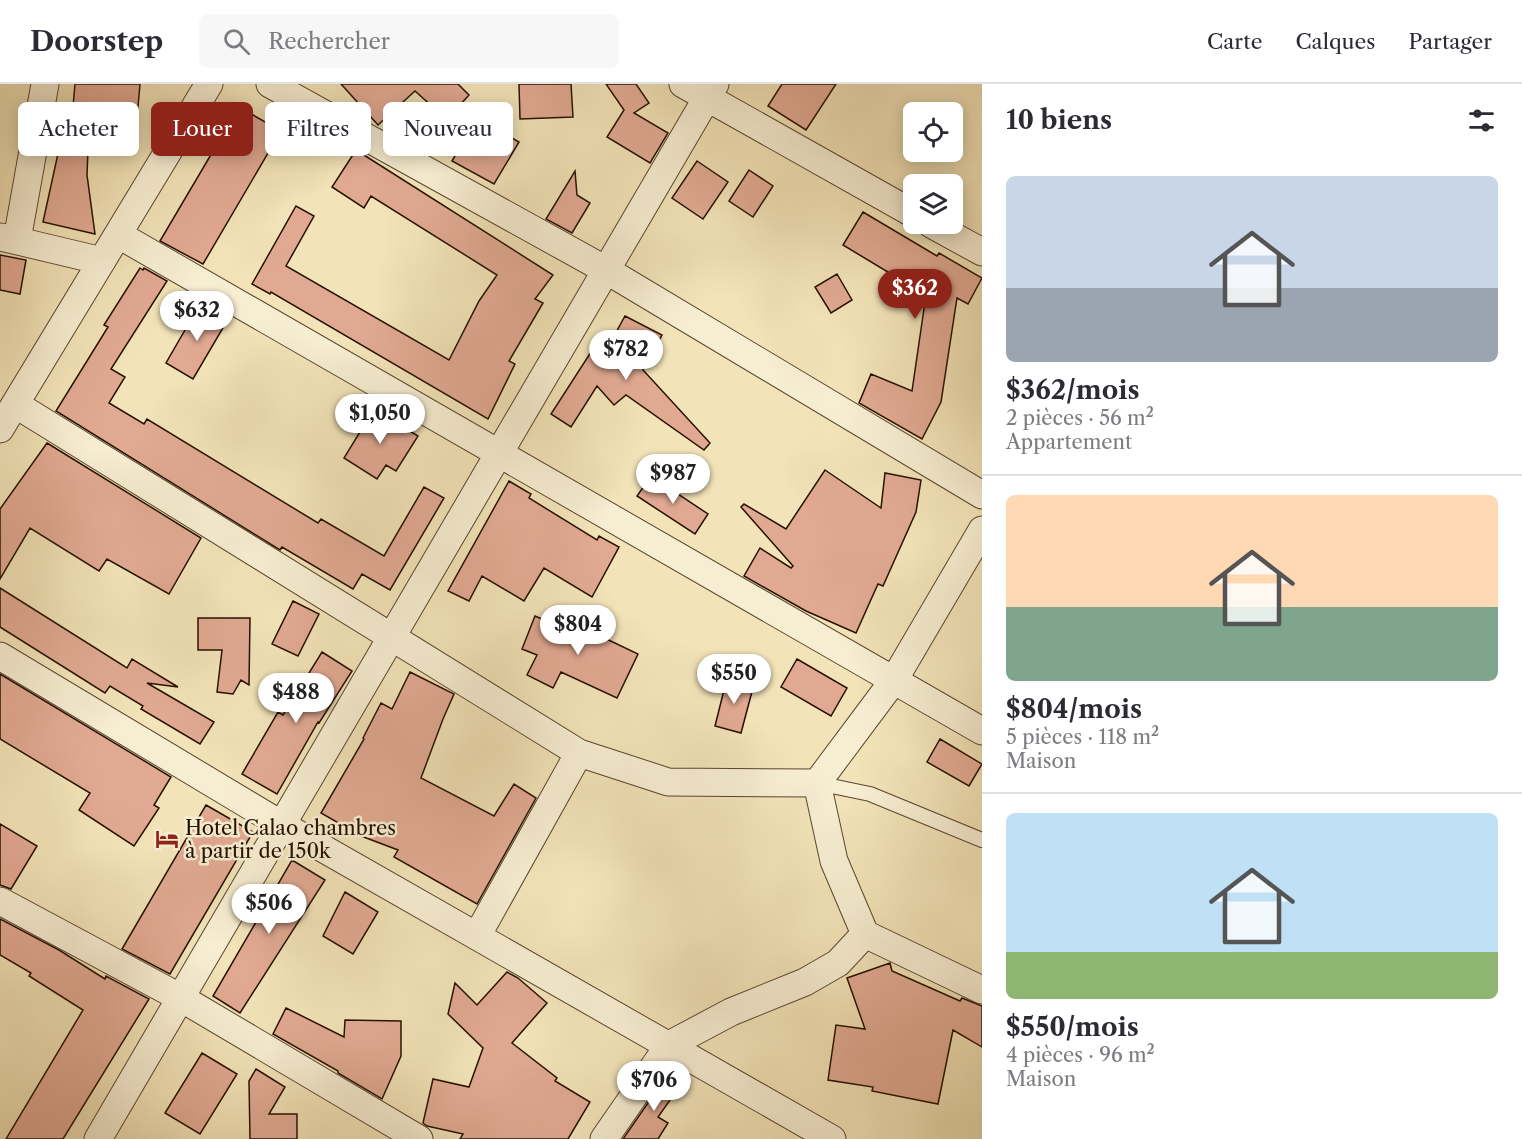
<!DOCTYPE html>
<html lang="fr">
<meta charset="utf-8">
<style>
body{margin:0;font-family:"Libre Caslon Text",serif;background:#f7f7f7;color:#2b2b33;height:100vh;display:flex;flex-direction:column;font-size:22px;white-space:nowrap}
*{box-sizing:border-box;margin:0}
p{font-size:20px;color:#7c7c81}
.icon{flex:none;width:33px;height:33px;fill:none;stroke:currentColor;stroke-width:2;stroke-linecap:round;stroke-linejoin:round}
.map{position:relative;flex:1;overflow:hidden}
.details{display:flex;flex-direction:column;background:#fff;width:540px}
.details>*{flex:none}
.hud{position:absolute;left:18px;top:18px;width:570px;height:54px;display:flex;gap:12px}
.fabs{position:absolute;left:903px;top:18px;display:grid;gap:12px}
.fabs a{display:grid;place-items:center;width:60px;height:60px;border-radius:9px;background:#fff;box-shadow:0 3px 15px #0003;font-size:30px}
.price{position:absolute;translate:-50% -51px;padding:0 14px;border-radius:21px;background:#fff;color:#222;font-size:20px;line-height:39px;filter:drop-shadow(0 2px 3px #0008)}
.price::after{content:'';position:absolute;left:50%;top:36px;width:18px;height:14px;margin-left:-9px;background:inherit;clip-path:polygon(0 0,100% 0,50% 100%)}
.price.active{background:#8f2418;color:#fff}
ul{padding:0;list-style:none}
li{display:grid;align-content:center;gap:12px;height:318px;padding:0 24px}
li+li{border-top:2px solid #e1e1e2}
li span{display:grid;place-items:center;height:186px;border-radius:9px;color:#555}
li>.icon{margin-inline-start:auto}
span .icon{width:108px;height:108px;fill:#fffc;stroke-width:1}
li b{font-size:26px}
h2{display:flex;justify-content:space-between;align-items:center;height:72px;padding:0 24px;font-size:26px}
.pill{padding:0 21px;border-radius:9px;background:#fff;box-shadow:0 3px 15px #0003;font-size:21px;line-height:54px}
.pill.active{background:#8f2418;color:#fff}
header{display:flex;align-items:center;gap:36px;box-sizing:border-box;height:84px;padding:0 30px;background:#fff;border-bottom:2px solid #e1e1e2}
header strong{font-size:28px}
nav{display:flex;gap:33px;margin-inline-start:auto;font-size:21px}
.search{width:420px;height:54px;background:#f7f7f7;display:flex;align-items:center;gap:15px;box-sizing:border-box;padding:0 21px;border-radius:9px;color:#7c7c81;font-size:22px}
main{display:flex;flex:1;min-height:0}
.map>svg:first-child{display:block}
.building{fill:#e1a992;stroke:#251100;stroke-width:1.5}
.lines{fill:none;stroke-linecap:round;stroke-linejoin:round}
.service-casing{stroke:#58462e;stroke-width:16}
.minor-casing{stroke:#58462e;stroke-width:29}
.service{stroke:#f7edd1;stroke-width:14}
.minor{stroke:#f7edd1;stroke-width:27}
.labels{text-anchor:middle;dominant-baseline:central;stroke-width:5;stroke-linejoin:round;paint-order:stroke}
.poi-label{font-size:20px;fill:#251100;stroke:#f7edd1;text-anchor:start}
</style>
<header>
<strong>Doorstep</strong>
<div class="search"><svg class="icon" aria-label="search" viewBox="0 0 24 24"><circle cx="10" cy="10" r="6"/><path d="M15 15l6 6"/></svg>Rechercher</div>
<nav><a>Carte</a><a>Calques</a><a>Partager</a></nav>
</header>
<main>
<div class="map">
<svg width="982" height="1055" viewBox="0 0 982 1055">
<rect width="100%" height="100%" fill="#f2e3b8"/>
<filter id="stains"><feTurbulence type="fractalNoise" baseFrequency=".00333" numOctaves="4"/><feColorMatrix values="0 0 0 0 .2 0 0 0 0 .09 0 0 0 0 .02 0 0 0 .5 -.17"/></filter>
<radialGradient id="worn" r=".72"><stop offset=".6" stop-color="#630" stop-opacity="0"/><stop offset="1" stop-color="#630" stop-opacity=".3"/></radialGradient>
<path class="building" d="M 75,0 L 140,0 L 137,34 L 116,32 L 116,66 L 88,66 L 87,91 L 95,150 L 43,138 L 66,33 L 72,34 Z
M 341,0 L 458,0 L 469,11 L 458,23 L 519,58 L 494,100 L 452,77 L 466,53 L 415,7 L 378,41 Z
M 519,0 L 571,0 L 573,33 L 520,35 Z
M 606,0 L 636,0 L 649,19 L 634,29 L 668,49 L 650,79 L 607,53 L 624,26 Z
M 782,0 L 836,0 L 806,46 L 768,22 Z
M 239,23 L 281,47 L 203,180 L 160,157 Z
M 356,66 L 553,191 L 535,215 L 543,219 L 509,277 L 515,280 L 488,335 L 271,208 L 270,210 L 252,200 L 296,122 L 314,132 L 286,182 L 449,276 L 479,217 L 497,191 L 371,112 L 364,124 L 332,103 Z
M 697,77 L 728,98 L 703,135 L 672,114 Z
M 749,86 L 773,102 L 753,133 L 729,117 Z
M 575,87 L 577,111 L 590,119 L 572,149 L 546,135 Z
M 863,128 L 937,172 L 939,169 L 982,194 L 968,220 L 957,214 L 941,318 L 922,355 L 859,319 L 871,290 L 912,307 L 926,211 L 843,161 Z
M 0,171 L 26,176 L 20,210 L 0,206 Z
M 140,184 L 143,186 L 144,184 L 167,197 L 111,285 L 125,293 L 109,319 L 144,340 L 147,335 L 318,439 L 321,435 L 384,472 L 424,403 L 444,414 L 390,506 L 362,490 L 353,505 L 282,463 L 280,466 L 56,327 L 108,243 L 104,241 Z
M 837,190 L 852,216 L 831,229 L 815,203 Z
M 200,220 L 227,237 L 193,295 L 166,279 Z
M 625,232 L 662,251 L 643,286 L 710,359 L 704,366 L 626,311 L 614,321 L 597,302 L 571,343 L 551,330 L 591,268 L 602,274 Z
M 374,325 L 418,352 L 396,387 L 386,381 L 377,395 L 344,374 Z
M 47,359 L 201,454 L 169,510 L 107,475 L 99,487 L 30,444 L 0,495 L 0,425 Z
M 825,386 L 881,424 L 885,389 L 921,396 L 916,428 L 883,502 L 878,500 L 856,549 L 806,527 L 744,492 L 760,464 L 791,484 L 793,482 L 741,423 L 744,420 L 786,445 Z
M 651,392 L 708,430 L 695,450 L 637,412 Z
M 509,397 L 531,410 L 529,414 L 597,456 L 599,452 L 619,463 L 592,513 L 544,484 L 524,517 L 482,492 L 469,517 L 448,507 Z
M 0,504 L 127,584 L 132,575 L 178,603 L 147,599 L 214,638 L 200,660 L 141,625 L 143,622 L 110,602 L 105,609 L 0,543 Z
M 293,517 L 319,530 L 298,572 L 272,560 Z
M 535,532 L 565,545 L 569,533 L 594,541 L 592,548 L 638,570 L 617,614 L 561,588 L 553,604 L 527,591 L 537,571 L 522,565 Z
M 198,534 L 250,534 L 249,601 L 241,596 L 233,610 L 217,608 L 222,566 L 198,566 Z
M 322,568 L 352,587 L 319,639 L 318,638 L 277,710 L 242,690 L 278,628 L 283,631 Z
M 797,575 L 847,604 L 831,632 L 781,603 Z
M 410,588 L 454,610 L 443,635 L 421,694 L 494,732 L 514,700 L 536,714 L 477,820 L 394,773 L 398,766 L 361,752 L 321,729 L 364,655 L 363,654 L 381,619 L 392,625 Z
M 0,590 L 171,693 L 154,721 L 159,724 L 134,762 L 79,726 L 90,709 L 0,655 Z
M 727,594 L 754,600 L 741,649 L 715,642 Z
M 940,655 L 982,680 L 969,702 L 927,678 Z
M 206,721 L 253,748 L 170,890 L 122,865 Z
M 0,740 L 37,762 L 11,805 L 0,801 Z
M 292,776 L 325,796 L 240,929 L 213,912 Z
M 345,808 L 378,828 L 353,870 L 323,852 Z
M 0,835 L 59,866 L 105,895 L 106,892 L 149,915 L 63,1055 L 6,1055 L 83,926 L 29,892 L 31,889 L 0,871 Z
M 890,879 L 892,887 L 960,917 L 962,914 L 982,922 L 982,963 L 953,946 L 938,1020 L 872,1007 L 873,1003 L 828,996 L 836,941 L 865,945 L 847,894 Z
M 507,888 L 518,894 L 547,919 L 512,959 L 557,994 L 555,997 L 590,1018 L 568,1055 L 460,1055 L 463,1050 L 427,1042 L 423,1039 L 433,995 L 469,1003 L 483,964 L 448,930 L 455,899 L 477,921 Z
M 286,924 L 344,953 L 345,936 L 401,937 L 401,972 L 382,1015 L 338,989 L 338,987 L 273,950 Z
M 202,969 L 237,990 L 200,1050 L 165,1029 Z
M 256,985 L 285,1003 L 269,1030 L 297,1030 L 297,1055 L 250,1055 L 249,997 Z
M 668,990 L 682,999 L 658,1033 L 668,1039 L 658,1055 L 623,1055 Z"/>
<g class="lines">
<g class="service-casing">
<path id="service" d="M 817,699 L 870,710 L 982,756"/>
</g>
<g class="minor-casing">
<path id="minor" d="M 270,0 L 606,186 L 982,411
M 683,0 L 914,130
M 931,140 L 982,168
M 119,151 L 982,647
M 1,153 L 102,177
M 17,156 L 45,0
M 15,320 L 579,669 L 668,698 L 817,699
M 0,345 L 209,0
M 982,446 L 894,596 L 817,699 L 834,777 L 865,850 L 982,906
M 0,572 L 282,741 L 832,1055
M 0,817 L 181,914 L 419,1055
M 477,852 L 579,669
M 98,1055 L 715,0
M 604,1055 L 669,961 L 731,928 L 805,898 L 838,879 L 865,850"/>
</g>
<use href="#service" class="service"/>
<use href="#minor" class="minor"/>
</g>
<defs>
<g id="hotel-bare" transform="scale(1.8)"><path d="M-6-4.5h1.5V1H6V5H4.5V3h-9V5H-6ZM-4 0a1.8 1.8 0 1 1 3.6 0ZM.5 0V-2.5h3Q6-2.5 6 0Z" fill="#8f2418" stroke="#f7edd1" stroke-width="2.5" paint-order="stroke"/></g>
</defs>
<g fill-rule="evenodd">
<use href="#hotel-bare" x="167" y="755"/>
</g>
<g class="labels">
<g class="poi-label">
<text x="185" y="744">Hotel Calao chambres<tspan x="185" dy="23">à partir de 150k</tspan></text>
</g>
</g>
<rect width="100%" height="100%" filter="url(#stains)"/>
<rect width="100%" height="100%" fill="url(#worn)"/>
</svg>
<div class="fabs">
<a><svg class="icon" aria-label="locate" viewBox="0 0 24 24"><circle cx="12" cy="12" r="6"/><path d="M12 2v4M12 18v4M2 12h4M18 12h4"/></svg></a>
<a><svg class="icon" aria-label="layers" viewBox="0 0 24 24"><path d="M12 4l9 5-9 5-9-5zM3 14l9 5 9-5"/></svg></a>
</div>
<b class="price active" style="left:915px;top:236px">$362</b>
<b class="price" style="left:197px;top:258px">$632</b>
<b class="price" style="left:626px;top:297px">$782</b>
<b class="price" style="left:380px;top:361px">$1,050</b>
<b class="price" style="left:673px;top:421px">$987</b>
<b class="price" style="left:578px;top:572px">$804</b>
<b class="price" style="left:734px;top:621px">$550</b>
<b class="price" style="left:296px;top:640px">$488</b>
<b class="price" style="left:269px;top:851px">$506</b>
<b class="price" style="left:654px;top:1028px">$706</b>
<div class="hud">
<a class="pill">Acheter</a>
<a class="pill active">Louer</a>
<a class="pill">Filtres</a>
<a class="pill">Nouveau</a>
</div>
</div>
<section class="details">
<h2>10 biens<svg class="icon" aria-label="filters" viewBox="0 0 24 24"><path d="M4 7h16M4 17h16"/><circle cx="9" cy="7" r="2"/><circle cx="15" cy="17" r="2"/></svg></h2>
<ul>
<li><span style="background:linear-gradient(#c9d6e8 60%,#9aa5b1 0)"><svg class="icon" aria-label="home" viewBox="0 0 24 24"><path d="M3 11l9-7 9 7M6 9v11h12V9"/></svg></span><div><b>$362/mois</b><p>2 pièces · 56 m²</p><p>Appartement</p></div></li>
<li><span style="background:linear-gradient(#ffd9b3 60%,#7fa58c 0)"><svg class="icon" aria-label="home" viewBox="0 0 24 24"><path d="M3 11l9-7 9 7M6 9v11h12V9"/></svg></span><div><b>$804/mois</b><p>5 pièces · 118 m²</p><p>Maison</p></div></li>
<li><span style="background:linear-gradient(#bfe0f5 75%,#8fb573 0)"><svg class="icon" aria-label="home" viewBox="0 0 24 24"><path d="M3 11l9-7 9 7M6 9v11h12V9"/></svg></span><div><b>$550/mois</b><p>4 pièces · 96 m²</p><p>Maison</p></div></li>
</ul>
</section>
</main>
